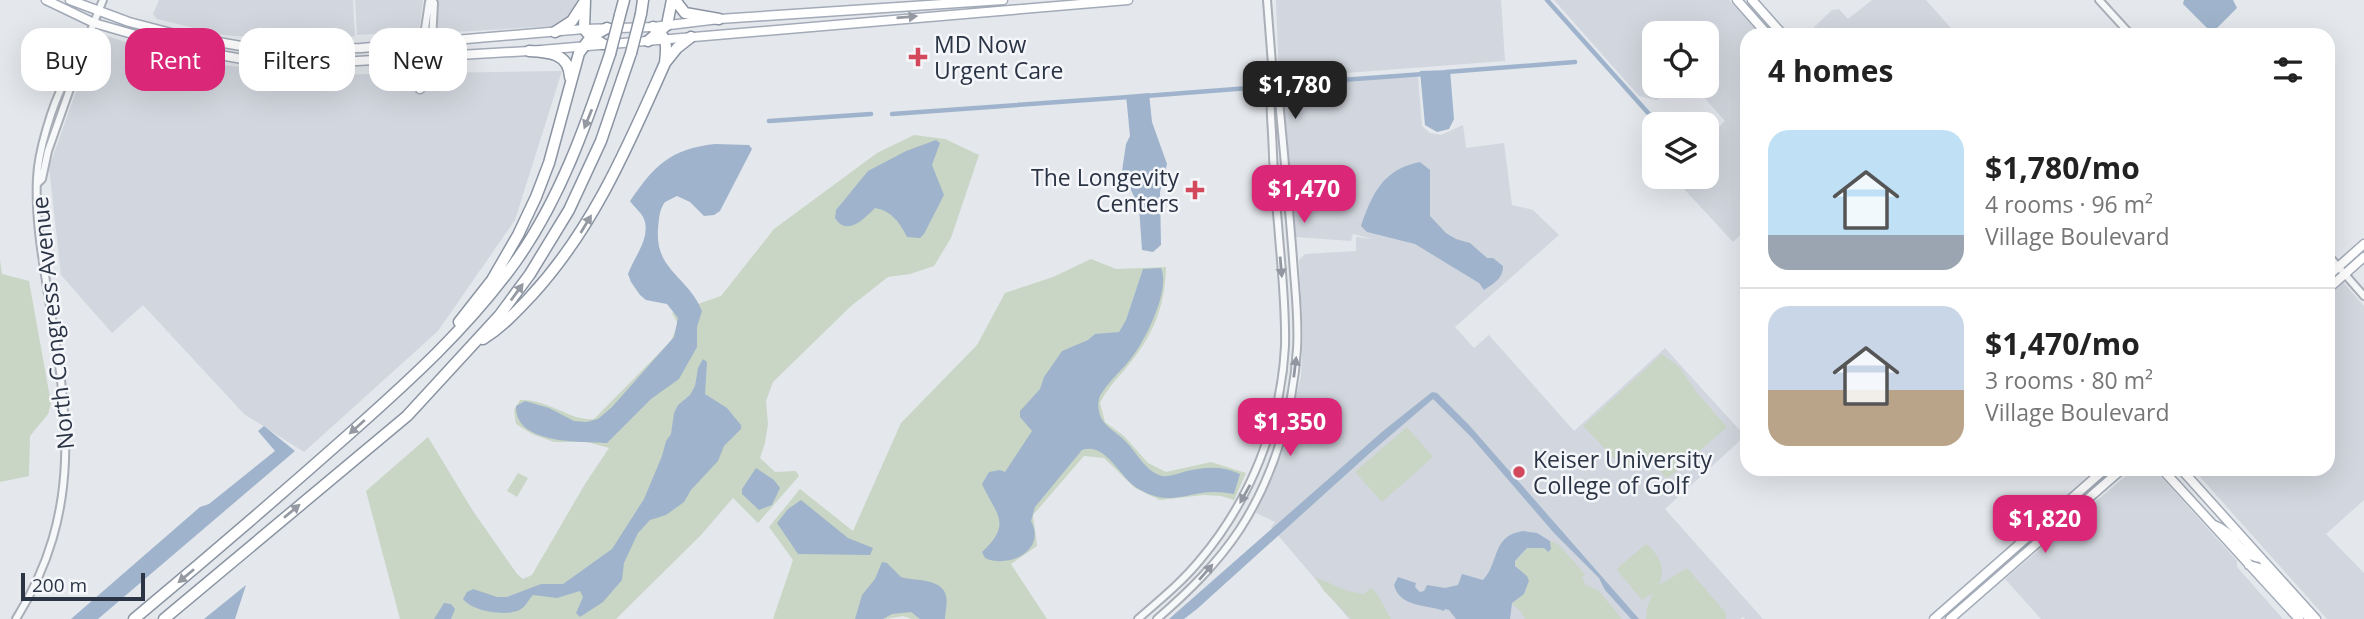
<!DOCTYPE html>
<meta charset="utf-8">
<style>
body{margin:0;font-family:"Open Sans",sans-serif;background:#f2f2f2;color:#222;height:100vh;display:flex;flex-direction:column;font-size:26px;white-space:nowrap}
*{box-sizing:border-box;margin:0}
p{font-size:23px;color:#767676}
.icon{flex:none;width:38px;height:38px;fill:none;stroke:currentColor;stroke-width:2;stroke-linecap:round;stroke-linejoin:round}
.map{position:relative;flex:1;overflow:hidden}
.side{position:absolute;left:1740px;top:28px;width:595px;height:448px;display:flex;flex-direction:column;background:#fff;border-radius:21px;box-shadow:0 7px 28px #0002}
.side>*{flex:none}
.hud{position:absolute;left:21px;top:28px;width:665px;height:63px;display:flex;gap:14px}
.buttons{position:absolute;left:1642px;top:21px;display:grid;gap:14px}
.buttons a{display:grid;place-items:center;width:77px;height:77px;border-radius:14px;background:#fff;box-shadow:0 7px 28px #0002;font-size:35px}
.scale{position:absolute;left:21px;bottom:18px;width:124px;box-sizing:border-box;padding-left:7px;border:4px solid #2b3445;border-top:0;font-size:19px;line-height:24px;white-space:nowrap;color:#2b3445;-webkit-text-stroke:5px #f4f6f9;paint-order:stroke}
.price{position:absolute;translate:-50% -60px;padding:0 16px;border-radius:14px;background:#db2777;color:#fff;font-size:23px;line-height:46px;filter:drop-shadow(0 2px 4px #0008)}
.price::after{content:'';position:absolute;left:50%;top:42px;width:21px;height:16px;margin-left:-10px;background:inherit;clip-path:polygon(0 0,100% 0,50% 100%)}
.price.on{background:#222;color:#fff}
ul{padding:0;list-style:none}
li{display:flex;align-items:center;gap:21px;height:175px;padding:0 28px}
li+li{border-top:2px solid #e0e0e0}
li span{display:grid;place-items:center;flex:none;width:196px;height:140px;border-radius:21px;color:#555}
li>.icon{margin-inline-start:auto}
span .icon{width:84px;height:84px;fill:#fffc;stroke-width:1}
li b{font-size:30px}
h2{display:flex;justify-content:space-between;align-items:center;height:84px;padding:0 28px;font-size:30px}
.pill{padding:0 24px;border-radius:21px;background:#fff;box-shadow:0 7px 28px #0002;font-size:24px;line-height:63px}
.pill.on{background:#db2777;color:#fff}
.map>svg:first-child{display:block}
.built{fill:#d2d6de}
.green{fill:#c9d6c5}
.water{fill:#9fb4cc}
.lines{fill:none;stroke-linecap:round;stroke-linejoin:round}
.canal{stroke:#9fb4cc;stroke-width:4.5}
.minor-casing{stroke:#a9aeb7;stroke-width:10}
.major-casing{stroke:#a3abb8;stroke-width:11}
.highway-casing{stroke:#8b94a3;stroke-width:13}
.minor{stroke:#f7f8fa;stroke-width:6}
.major{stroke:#fff;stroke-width:8}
.highway{stroke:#fff;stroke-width:10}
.highway-bridge-casing{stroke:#8b94a3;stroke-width:13;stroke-linecap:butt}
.highway-bridge{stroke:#fff;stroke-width:10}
.oneway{fill:#959aa2}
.oneway2{fill:#9196a0}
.poi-dot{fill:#d1495b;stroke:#f4f6f9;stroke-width:2.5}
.labels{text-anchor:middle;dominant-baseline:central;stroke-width:5;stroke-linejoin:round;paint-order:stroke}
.poi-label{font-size:23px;fill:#2b3445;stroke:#f4f6f9;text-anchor:start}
.street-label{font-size:23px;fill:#2b3445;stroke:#f4f6f9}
</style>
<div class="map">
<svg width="2364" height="619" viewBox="0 0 2364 619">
<rect width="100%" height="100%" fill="#e4e7ec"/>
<path class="built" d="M 159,0 L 353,0 L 355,36 L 310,41 L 223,35 L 157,19 L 153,14 Z
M 355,0 L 423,0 L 419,32 L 357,35 Z
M 437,0 L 577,0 L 573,11 L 565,22 L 555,26 L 438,33 Z
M 1276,0 L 1501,0 L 1505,61 L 1279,78 Z
M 1554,0 L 1729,0 L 1761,35 L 1746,35 L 1746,230 L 1733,242 L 1673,177 L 1706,177 L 1706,139 L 1725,121 L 1694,86 L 1706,86 L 1706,33 L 1654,33 L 1654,86 L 1675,86 L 1657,100 L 1639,96 Z
M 1872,0 L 1926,0 L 1957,35 L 1806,35 L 1832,10 L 1839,9 L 1848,19 Z
M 97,33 L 185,61 L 315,75 L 562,71 L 515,220 L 438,331 L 304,452 L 244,414 L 143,305 L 112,333 L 61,275 L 49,167 Z
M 1418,77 L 1422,126 L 1430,133 L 1441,135 L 1463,125 L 1466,148 L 1504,143 L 1512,205 L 1533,210 L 1559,235 L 1455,327 L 1474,348 L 1489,335 L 1574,431 L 1665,348 L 1745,436 L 1665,509 L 1763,619 L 1745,619 L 1743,617 L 1740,619 L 1349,619 L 1271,527 L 1275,522 L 1256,513 L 1284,448 L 1301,376 L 1303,334 L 1299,260 L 1305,254 L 1356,251 L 1356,237 L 1373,239 L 1353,234 L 1351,241 L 1296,237 L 1281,81 Z
M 2343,282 L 2364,306 L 2364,500 L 2326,534 L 2364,573 L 2364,619 L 2327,619 L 2193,469 L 2328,469 L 2328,296 Z
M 2134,469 L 2154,469 L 2237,561 L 2237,567 L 2283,619 L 2041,619 L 2005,579 Z"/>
<path class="green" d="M 914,135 L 945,139 L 979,155 L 951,238 L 934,266 L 910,274 L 888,277 L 851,306 L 773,382 L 766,401 L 768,424 L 765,443 L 760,458 L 775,472 L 796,471 L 799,476 L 758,523 L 733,498 L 701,535 L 616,619 L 400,619 L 366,491 L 428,437 L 473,511 L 517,574 L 523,579 L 532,575 L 585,484 L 609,448 L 587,442 L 554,442 L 532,434 L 516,424 L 514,410 L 520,400 C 549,399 569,421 594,419 L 671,341 L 678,324 L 672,313 L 721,296 L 774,229 L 877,153 Z
M 1091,259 L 1116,269 L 1166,267 C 1165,308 1153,336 1126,368 C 1116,380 1107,389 1100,403 L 1105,422 L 1124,436 L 1148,463 L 1166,472 L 1211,462 L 1246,473 L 1234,500 L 1221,496 L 1204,495 L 1160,500 L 1135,488 L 1104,458 L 1084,456 L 1033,515 L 1037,546 L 1011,564 L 1047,619 L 912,619 L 903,616 L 886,619 L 773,619 L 793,560 L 769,527 L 800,489 L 853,531 L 901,423 L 977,345 L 1005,293 L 1053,277 Z
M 0,260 L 2,274 L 29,281 L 51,403 L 48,414 L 30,436 L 29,476 L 0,482 Z
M 1662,354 L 1680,368 L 1697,393 L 1727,427 L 1667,479 L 1640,448 L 1641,455 L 1625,470 L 1583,426 Z
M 1407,427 L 1433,457 L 1382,502 L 1355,472 Z
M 518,473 L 528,478 L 517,497 L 507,491 Z
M 1550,541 L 1558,544 L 1585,574 L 1582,578 L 1586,585 L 1598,590 L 1622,619 L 1525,619 L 1521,612 L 1512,603 L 1524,594 L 1529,581 L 1514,563 L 1527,548 L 1544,548 L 1547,551 L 1551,549 Z
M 1646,544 C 1660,555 1666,569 1659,585 L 1687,568 L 1726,613 L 1726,619 L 1646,619 L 1647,608 L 1653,593 L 1642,600 L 1617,570 L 1620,566 Z
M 1315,577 L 1348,591 L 1364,594 L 1371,588 C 1379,593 1385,610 1391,619 L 1351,619 L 1324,591 Z"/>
<path class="water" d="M 2184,0 L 2233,0 L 2237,8 L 2212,33 L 2183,4 Z
M 1450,70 L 1454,119 L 1449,129 L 1437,132 L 1425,125 L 1420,71 Z
M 1149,93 L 1152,122 L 1167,164 L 1160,192 L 1161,245 L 1153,252 L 1142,250 L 1139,207 L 1122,171 L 1126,144 L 1130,136 L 1126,95 Z
M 936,140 L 940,143 L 932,165 L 944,195 L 924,234 L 920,238 L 907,237 C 900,223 892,211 875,208 C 864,219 847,237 835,218 L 836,210 L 868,171 L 906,151 Z
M 715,144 L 749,145 L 752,149 L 720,211 L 714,215 L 704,216 L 690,202 L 677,196 L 665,202 C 659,210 659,219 658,229 C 655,271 688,276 702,311 L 697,327 L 697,347 L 679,379 L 651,399 L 607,443 C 580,441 515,445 516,406 L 525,401 L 549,408 L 574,421 L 586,422 L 598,419 L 612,407 L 674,337 L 678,318 L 667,304 L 646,300 L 640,295 L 631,282 L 628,274 C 634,257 651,238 644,219 C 642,213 634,207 630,201 C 655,165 670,149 715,144 Z
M 1420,162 L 1430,170 L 1430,216 L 1446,233 L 1456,239 L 1470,243 L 1487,258 L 1493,258 L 1503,266 C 1503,279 1494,283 1484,290 L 1479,283 L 1415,244 L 1367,232 L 1361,226 C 1372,194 1383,169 1420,162 Z
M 1161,268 C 1171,290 1144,344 1129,361 C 1119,373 1108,382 1100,396 C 1097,404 1098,414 1103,421 C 1108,428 1117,433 1123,439 C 1136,450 1144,471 1162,476 C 1168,477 1177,474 1183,472 C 1203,467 1222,465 1240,474 L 1234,494 C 1223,492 1212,491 1201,493 C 1175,498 1162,503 1137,488 C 1120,478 1106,442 1082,450 L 1035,507 L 1031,521 C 1047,550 1009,569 985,558 L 982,552 C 1013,523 996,515 982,484 L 989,472 L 1000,470 L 1005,472 L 1032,431 L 1020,417 L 1020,411 L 1040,389 L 1044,377 L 1062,351 L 1088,340 L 1095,334 L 1119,332 L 1126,320 L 1143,269 Z
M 703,359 L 707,362 L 705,394 L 727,408 L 741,425 L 741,429 L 724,446 L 718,461 L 691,490 L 684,502 L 666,515 L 650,520 L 638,533 L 624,563 L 622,580 L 603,602 L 580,617 L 576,613 L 583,597 L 580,591 L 557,598 L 533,595 C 528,600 525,609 517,611 C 503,616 472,611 463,599 L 467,592 L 473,589 L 497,597 L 507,597 L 541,584 L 563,584 L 612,549 L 644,499 L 662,456 L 666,441 L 671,434 L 674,413 L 678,405 L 690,395 L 695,386 L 698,368 Z
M 1432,392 L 1437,393 L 1469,425 L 1639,619 L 1631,619 L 1605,590 L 1599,578 L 1554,533 L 1472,438 L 1433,399 L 1371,452 L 1197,609 L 1184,619 L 1169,619 L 1383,431 Z
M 264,426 L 295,451 L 98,619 L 71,619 L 200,507 L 209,504 L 275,451 L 258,431 Z
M 756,468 L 774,480 L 780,488 L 772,505 L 759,510 L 742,494 L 742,489 Z
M 801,500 L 848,538 L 873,548 L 870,555 L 798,554 L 777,523 L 788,509 Z
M 1523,531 L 1537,533 L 1550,541 L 1551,549 L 1548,552 L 1544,548 L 1527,548 L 1515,561 L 1515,566 L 1527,576 L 1529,581 L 1524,594 L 1512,603 L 1510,619 L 1456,619 L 1449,610 L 1445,609 L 1444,611 C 1426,604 1400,608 1394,585 L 1398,577 L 1416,583 L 1415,587 L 1420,592 L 1424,591 L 1427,585 L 1445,588 L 1458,585 L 1462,574 L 1483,580 C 1500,562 1491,536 1523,531 Z
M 882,562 L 887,563 L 901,577 C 914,581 943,578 946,596 C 948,603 945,612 945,619 L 920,619 L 911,612 L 892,614 L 883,619 L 855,619 L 862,595 L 875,579 Z
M 246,585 L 235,619 L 204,619 Z
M 444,603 L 451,604 L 455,609 L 451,619 L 434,619 Z"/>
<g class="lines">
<path class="canal" d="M 1547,0 L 1658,124
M 1446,72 L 1575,62
M 1287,84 L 1424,74
M 1145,96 L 1262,87
M 892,114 L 1129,97
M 769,121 L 871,114"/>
<g class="minor-casing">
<path id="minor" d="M 2099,0 L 2131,35
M 432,41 L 434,3 L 432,0
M 423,42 L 429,2 L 432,0
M 37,184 L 42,179 L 48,151 L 72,83 L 72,72
M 2328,255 L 2364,296
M 16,619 C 84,510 68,414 48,294 C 42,256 35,217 37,178 C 38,152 52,105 65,81 C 68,75 74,71 77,64 C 87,43 94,21 103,0
M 1138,619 C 1160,600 1182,582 1200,560 C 1250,501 1281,424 1285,346 C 1286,305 1281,264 1278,224 C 1275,194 1273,164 1272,133 C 1271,116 1269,98 1272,80
M 1157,619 C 1188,592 1217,564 1240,529 C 1274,476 1293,412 1297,349 C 1299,319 1295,289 1293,259 C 1289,206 1284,153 1279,100 L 1273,77 L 1267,0"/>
</g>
<g class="major-casing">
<path id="major" d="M 46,0 L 94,23 L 181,48 L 248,60 L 306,64 L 529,51 L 1128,0
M 70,0 L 129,22 L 179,35 L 252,48 L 293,50 L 361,48 L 584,29 L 653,27 L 719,19 L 1003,0
M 1737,0 L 1768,35
M 1752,0 L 1783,35
M 374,64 L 386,67 L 406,67 L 417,78 L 420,89
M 2328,276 L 2364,244
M 2328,289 L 2364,257
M 2162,469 L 2299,619
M 2181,469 L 2316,619
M 2214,525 C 2236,532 2237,555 2261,558
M 2249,565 L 2263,569 L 2310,619
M 1934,619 L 2105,469
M 1950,619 L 2122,469"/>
</g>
<g class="highway-casing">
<path id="highway" d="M 585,0 L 584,29 L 591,37 L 603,44
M 675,0 L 685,13 L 719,19
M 641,14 L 643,0
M 620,15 L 624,0
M 653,27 C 668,37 667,46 665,63
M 555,32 L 572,21 L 583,4
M 648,41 L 667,25 L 672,0
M 529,51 C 548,52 569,53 570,77
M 459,322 L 492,280 L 518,235 L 536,197 L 549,163 L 579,53 L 591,37 L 607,28
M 483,339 C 502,327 516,312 531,296 C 593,229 628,146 665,63 L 677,48 L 691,37
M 134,619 C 206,559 277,498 347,436 C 408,382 469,327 516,261 C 560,199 586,125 610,54
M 164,619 L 407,416 L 499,316 L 530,274 L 569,210 L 601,141 L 631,53"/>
</g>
<use href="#minor" class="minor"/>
<use href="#major" class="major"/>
<use href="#highway" class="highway"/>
<g class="highway-bridge-casing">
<path id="highway-bridge" d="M 631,53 L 641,14
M 610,54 L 620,15"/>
</g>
<use href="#highway-bridge" class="highway-bridge"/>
</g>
<defs><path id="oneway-solid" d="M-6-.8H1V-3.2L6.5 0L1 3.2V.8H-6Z" transform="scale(1.75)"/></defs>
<g class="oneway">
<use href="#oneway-solid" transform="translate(907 17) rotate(-5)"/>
<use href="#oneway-solid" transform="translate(588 119) rotate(112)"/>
<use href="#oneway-solid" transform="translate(586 224) rotate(-59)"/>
<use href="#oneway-solid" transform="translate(517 292) rotate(-54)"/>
<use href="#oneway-solid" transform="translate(357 427) rotate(138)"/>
<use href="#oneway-solid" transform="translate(292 511) rotate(-40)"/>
<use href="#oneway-solid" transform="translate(186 576) rotate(140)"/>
</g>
<g class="oneway2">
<use href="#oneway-solid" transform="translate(1281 267) rotate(85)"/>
<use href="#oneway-solid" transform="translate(1295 367) rotate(-83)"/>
<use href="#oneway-solid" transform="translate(1245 494) rotate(119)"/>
<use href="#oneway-solid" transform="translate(1206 572) rotate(-49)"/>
</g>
<g class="poi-dot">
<path d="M914.5 46.5h7v7h7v7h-7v7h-7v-7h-7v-7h7z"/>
<path d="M1191.5 179.5h7v7h7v7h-7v7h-7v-7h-7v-7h7z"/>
<circle cx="1519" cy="472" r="7"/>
</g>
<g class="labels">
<g class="poi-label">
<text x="934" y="44">MD Now<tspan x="934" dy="26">Urgent Care</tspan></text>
<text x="1179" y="177" text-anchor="end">The Longevity<tspan x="1179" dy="26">Centers</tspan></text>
<text x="1533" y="459">Keiser University<tspan x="1533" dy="26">College of Golf</tspan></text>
</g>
<g class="street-label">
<text transform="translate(52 323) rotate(-96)">North Congress Avenue</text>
</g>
</g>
</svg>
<div class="buttons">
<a><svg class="icon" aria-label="locate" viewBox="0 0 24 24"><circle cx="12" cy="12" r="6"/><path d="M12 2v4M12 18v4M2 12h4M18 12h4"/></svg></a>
<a><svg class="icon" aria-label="layers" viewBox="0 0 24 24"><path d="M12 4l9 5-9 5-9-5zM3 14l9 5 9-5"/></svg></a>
</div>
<div class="scale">200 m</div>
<b class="price on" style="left:1295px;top:121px">$1,780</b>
<b class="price" style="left:1304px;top:225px">$1,470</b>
<b class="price" style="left:1290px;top:458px">$1,350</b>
<b class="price" style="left:2045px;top:555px">$1,820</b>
<div class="hud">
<a class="pill">Buy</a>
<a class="pill on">Rent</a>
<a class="pill">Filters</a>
<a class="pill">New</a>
</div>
<section class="side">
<h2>4 homes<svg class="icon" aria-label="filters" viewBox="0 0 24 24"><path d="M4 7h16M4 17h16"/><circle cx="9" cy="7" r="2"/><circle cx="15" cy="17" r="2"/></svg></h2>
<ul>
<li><span style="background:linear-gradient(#bfe0f5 75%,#9aa5b1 0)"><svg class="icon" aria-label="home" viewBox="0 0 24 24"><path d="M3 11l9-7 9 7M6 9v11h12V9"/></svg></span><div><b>$1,780/mo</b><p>4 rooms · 96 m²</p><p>Village Boulevard</p></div></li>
<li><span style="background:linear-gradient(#c9d6e8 60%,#b9a48a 0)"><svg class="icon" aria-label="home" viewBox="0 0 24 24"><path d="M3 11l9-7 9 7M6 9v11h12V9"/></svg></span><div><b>$1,470/mo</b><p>3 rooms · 80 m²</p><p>Village Boulevard</p></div></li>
</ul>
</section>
</div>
